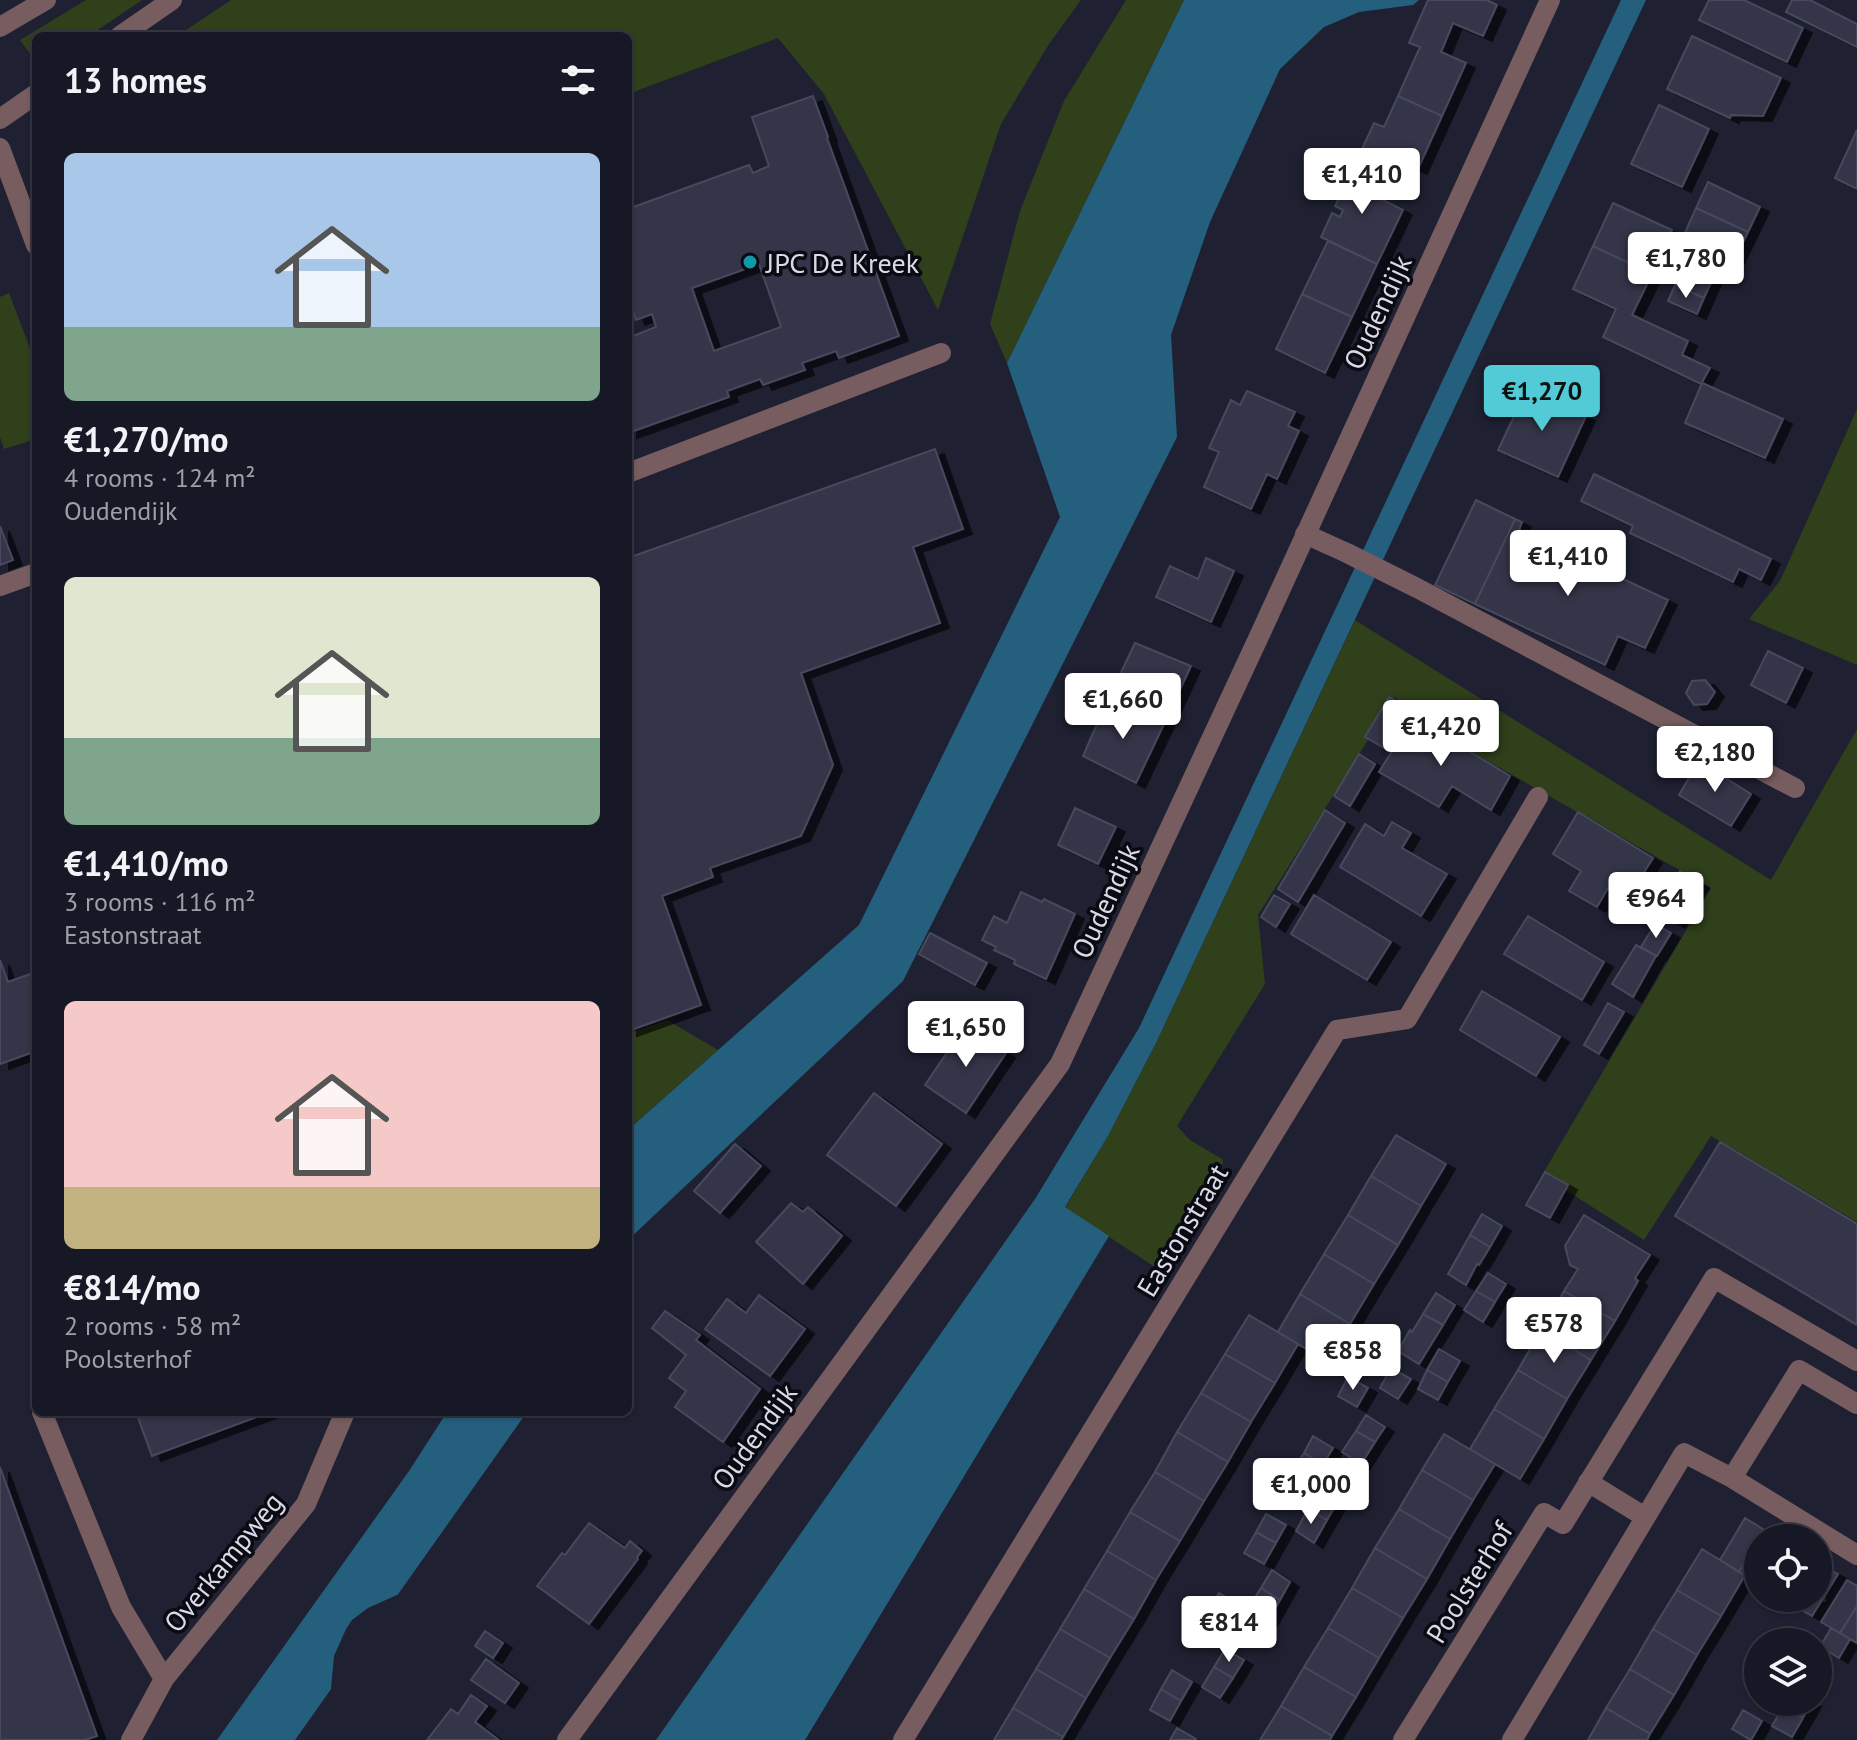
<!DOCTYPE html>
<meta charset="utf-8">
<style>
body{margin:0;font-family:"PT Sans",sans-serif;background:#20212d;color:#f1f3f6;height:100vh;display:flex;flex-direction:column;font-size:30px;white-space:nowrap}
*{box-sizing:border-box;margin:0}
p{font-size:26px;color:#9ea0a7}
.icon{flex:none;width:44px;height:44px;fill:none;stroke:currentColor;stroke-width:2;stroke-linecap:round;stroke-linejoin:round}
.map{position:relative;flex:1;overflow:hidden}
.panel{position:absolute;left:32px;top:32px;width:600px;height:1384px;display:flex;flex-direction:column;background:#171825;border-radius:12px;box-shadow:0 2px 6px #0004,0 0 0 2px #363742}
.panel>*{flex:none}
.tools{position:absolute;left:1744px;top:1524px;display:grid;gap:16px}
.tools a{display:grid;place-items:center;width:88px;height:88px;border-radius:50%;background:#171825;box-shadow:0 2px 6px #0004,0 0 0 2px #363742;font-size:40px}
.price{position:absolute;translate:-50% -68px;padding:0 18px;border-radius:8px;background:#fff;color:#222;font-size:26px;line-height:52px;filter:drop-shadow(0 2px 4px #0008)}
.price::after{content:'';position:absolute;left:50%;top:48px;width:24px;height:18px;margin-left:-12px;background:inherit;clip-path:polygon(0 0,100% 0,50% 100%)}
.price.active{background:#52cbd7;color:#111}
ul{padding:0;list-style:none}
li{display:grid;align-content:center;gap:16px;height:424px;padding:0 32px}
li span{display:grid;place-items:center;height:248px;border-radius:12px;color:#555}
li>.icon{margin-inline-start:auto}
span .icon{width:144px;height:144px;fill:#fffc;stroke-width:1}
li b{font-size:34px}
h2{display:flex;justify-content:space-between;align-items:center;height:96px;padding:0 32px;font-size:34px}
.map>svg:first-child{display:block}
.green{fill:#2f401b}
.water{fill:#255f7e}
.pier{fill:#1f2031}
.building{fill:#343648;stroke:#46485c;stroke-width:2;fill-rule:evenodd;filter:url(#shadow)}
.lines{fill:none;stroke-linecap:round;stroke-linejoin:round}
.minor{stroke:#785d60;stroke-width:20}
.culture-dot{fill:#0f9aa8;stroke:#0a0b12;stroke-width:3}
.labels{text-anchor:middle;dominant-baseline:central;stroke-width:7;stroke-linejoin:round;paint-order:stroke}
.poi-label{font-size:28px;fill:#d9dae6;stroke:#0a0b12;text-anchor:start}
.street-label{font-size:28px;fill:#d9dae6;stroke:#0a0b12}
</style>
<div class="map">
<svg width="1857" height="1740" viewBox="0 0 1857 1740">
<defs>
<filter id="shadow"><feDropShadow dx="9" dy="5" stdDeviation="0" flood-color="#0009"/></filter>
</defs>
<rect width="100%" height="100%" fill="#1f2031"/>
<path class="green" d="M 86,0 L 142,0 L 89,36 L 36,36 L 36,62 L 20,40 Z
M 231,0 L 1081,0 L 1049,44 L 1001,124 L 938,310 L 824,94 L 778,38 L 628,94 L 628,36 L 177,36 Z
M 1126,0 L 1184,0 L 1007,363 L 990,324 L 1020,211 L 1064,101 Z
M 9,293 L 36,364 L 36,439 L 4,449 L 0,437 L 0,297 Z
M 1857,409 L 1857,665 L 1749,619 L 1780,581 Z
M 1355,620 L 1771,880 L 1857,729 L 1857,1222 L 1711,1136 L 1644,1240 L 1542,1175 L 1711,888 L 1433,730 L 1395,697 L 1258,915 L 1265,984 L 1177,1126 L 1190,1140 L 1222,1159 L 1223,1163 L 1161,1271 L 1065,1208 L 1108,1136 L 1156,1043 Z
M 667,1020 L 718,1050 L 628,1130 L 628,1034 Z"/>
<path class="water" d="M 1184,0 L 1419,0 L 1413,5 L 1359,12 L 1324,27 L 1280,69 L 1210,222 L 1171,335 L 1177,437 L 903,981 L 628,1240 L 628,1130 L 859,925 L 1060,517 L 1007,363 Z
M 1621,0 L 1646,0 L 1156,1043 L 1108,1136 L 1065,1207 L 1109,1236 L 805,1740 L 656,1740 L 1035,1199 L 1139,1028 Z
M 447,1412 L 527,1412 L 295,1740 L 217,1740 L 409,1471 Z"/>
<path class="pier" d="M 399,1594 L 395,1606 L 343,1680 L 331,1689 L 334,1656 L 346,1629 L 352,1620 L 368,1608 Z"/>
<path class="building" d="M 1428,0 L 1487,0 L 1497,5 L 1483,36 L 1453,23 L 1441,52 L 1466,63 L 1442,116 L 1398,96 L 1420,47 L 1409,43 Z
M 1709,0 L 1744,0 L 1803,28 L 1787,62 L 1699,20 Z
M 1792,0 L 1810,0 L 1857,24 L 1857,47 L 1786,12 Z
M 1692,36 L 1781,78 L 1763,116 L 1731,115 L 1730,118 L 1667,89 Z
M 813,96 L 828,137 L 827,138 L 899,336 L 839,358 L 836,351 L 802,363 L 805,370 L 763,385 L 760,379 L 727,391 L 729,397 L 628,433 L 628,338 L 656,327 L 652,314 L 636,320 L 628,296 L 628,209 L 749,165 L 753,173 L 769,166 L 752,117 ZM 759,264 L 781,327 L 714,351 L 692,288 Z
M 1398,96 L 1442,116 L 1418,169 L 1389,156 L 1380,175 L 1355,164 L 1374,123 L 1384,127 Z
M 1659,105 L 1709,129 L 1682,187 L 1631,164 Z
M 1857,130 L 1857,189 L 1835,178 Z
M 1347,160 L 1376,173 L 1367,192 L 1403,210 L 1377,264 L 1321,237 L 1332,213 L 1340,217 L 1343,210 L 1335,206 L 1347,183 L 1338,178 Z
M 1708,182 L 1760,207 L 1748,232 L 1696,208 Z
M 1613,203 L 1672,230 L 1652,274 L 1593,246 Z
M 1696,208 L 1748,232 L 1735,259 L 1684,235 Z
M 1328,241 L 1377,264 L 1352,317 L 1302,294 Z
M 1593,246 L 1652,274 L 1632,315 L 1688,341 L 1682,355 L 1710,368 L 1701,384 L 1603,337 L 1616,309 L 1573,289 Z
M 1683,267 L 1712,280 L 1704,298 L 1675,285 Z
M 1675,285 L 1704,298 L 1697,314 L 1668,301 Z
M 1302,294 L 1352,317 L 1325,373 L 1276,349 Z
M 1702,383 L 1783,419 L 1765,458 L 1685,423 Z
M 1527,389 L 1586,416 L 1558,477 L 1498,450 Z
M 1247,391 L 1295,412 L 1288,426 L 1299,431 L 1277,479 L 1267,474 L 1251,509 L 1204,487 L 1219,452 L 1209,448 L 1231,400 L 1240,405 Z
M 935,449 L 963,529 L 913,547 L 940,623 L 801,673 L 833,765 L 801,836 L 710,868 L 713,877 L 662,896 L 701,1005 L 628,1031 L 628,558 Z
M 1594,474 L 1771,559 L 1761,580 L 1739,569 L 1733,582 L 1630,533 L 1633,526 L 1581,501 Z
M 1476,500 L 1515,519 L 1475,604 L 1435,585 Z
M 1515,519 L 1522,522 L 1519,530 L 1668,600 L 1645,648 L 1618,636 L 1605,665 L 1475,604 Z
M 0,526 L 13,560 L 0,565 Z
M 1206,558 L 1234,571 L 1211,622 L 1156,597 L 1170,566 L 1198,579 Z
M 1135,643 L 1191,666 L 1164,724 L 1108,700 Z
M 1768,651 L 1803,668 L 1786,703 L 1751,685 Z
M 1705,680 L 1715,692 L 1707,704 L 1694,705 L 1686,693 L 1692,681 Z
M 1389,697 L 1410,709 L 1386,749 L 1365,737 Z
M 1112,701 L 1164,724 L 1136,783 L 1083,756 L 1104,708 L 1108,710 Z
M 1413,717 L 1510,776 L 1491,810 L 1452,786 L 1439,807 L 1379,772 Z
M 1359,754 L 1375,764 L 1350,806 L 1334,796 Z
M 1699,761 L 1751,794 L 1731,826 L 1679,795 Z
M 1075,808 L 1116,827 L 1098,864 L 1058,845 Z
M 1325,810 L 1345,823 L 1298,902 L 1278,889 Z
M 1578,812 L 1653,858 L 1627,899 L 1608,888 L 1597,907 L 1569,891 L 1581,871 L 1553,854 Z
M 1392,822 L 1411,833 L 1402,848 L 1447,874 L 1421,916 L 1340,867 L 1365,824 L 1384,836 Z
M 1680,871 L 1700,883 L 1676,923 L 1655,911 Z
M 1021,892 L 1042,902 L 1044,899 L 1075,914 L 1046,979 L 1014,964 L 1015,960 L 994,950 L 996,947 L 982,940 L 994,916 L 1007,923 Z
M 1274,895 L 1290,904 L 1276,927 L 1261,917 Z
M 1314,895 L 1391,942 L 1367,980 L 1291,934 Z
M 1528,916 L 1604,962 L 1582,1000 L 1504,954 Z
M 1655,924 L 1671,933 L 1657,956 L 1641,947 Z
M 930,933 L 987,963 L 975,985 L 919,954 Z
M 1636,945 L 1656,956 L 1633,997 L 1612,984 Z
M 0,960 L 8,982 L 36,972 L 36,1051 L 0,1064 Z
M 1482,991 L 1560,1037 L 1536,1076 L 1460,1030 Z
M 1608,1003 L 1624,1012 L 1599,1054 L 1584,1045 Z
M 965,1026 L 1006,1053 L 966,1113 L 925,1085 Z
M 874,1093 L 942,1144 L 896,1206 L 827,1155 Z
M 1396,1135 L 1446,1164 L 1421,1206 L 1371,1176 Z
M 1720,1142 L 1857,1224 L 1857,1325 L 1675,1216 Z
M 735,1144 L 761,1166 L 720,1213 L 694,1191 Z
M 1545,1172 L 1568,1185 L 1550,1218 L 1526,1205 Z
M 1371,1176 L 1421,1206 L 1398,1245 L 1348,1215 Z
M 791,1203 L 803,1212 L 808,1207 L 842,1236 L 803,1284 L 756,1242 Z
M 1482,1214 L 1502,1226 L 1490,1247 L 1470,1235 Z
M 1348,1215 L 1398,1245 L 1374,1284 L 1324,1254 Z
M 1584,1215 L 1650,1255 L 1635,1278 L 1638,1281 L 1615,1321 L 1564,1291 L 1578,1269 L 1570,1265 L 1565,1246 Z
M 1470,1235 L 1490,1247 L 1479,1265 L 1477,1264 L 1466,1285 L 1448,1274 Z
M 1324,1254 L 1374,1284 L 1350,1324 L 1300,1294 Z
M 1488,1273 L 1506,1284 L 1495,1302 L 1476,1291 Z
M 1476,1291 L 1495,1302 L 1483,1322 L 1464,1310 Z
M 1564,1291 L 1615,1321 L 1591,1360 L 1541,1330 Z
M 1436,1293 L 1455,1305 L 1443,1325 L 1423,1314 Z
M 1300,1294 L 1350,1324 L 1328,1362 L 1278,1332 Z
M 759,1295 L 805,1329 L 770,1376 L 705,1329 L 727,1299 L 746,1313 Z
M 665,1311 L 700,1335 L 696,1340 L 760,1389 L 723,1442 L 675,1407 L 686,1391 L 669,1378 L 686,1355 L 652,1328 Z
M 1423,1314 L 1443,1325 L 1419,1364 L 1398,1351 L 1410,1330 L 1412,1332 Z
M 1249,1315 L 1298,1344 L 1275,1383 L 1225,1354 Z
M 1541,1330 L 1591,1360 L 1567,1399 L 1518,1370 Z
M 1439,1349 L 1460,1361 L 1448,1382 L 1427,1370 Z
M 1225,1354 L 1275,1383 L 1251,1422 L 1201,1393 Z
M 1391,1368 L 1411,1379 L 1398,1399 L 1380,1388 Z
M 1427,1370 L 1448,1382 L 1438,1400 L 1418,1389 Z
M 1518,1370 L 1567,1399 L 1544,1439 L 1494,1409 Z
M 1348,1377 L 1368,1388 L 1357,1407 L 1338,1396 Z
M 1201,1393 L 1251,1422 L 1228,1462 L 1177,1432 Z
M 1494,1409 L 1544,1439 L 1520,1479 L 1470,1449 Z
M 136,1412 L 270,1412 L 152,1456 Z
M 1366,1415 L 1385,1427 L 1375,1442 L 1356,1431 Z
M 1356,1431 L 1375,1442 L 1361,1464 L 1342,1452 Z
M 1177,1432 L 1228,1462 L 1204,1501 L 1155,1472 Z
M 1444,1434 L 1495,1464 L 1473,1500 L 1422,1470 Z
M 1313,1436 L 1333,1448 L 1323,1464 L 1304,1453 Z
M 1304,1453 L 1323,1464 L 1309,1486 L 1290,1474 Z
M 0,1467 L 97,1736 L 85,1740 L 0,1740 Z
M 1422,1470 L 1473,1500 L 1450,1539 L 1399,1509 Z
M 1335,1471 L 1347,1478 L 1345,1481 L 1349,1483 L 1327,1520 L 1308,1509 L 1330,1472 L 1333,1474 Z
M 1155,1472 L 1204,1501 L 1180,1541 L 1130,1512 Z
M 1308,1509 L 1327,1520 L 1314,1543 L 1296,1531 Z
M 1399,1509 L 1450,1539 L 1427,1579 L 1375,1548 Z
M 1130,1512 L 1180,1541 L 1156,1580 L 1107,1551 Z
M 1266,1514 L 1286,1525 L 1276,1543 L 1256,1532 Z
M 1745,1518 L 1763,1529 L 1739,1572 L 1720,1560 Z
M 589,1523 L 625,1548 L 630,1541 L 642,1551 L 637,1557 L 638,1559 L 589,1624 L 537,1586 L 562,1553 L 565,1555 Z
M 1256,1532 L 1276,1543 L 1264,1564 L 1244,1553 Z
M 1758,1538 L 1758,1580 L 1757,1583 L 1739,1572 Z
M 1375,1548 L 1427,1579 L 1403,1618 L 1352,1588 Z
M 1702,1549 L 1745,1575 L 1721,1616 L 1677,1590 Z
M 1107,1551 L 1156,1580 L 1134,1619 L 1084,1589 Z
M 1818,1563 L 1838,1574 L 1812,1616 L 1793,1605 L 1797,1598 L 1818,1598 Z
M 1272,1570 L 1290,1582 L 1280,1600 L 1261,1588 Z
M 1847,1580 L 1857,1586 L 1857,1606 L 1840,1633 L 1821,1622 Z
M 1261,1588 L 1280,1600 L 1268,1621 L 1248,1609 Z
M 1352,1588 L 1403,1618 L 1379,1658 L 1328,1628 Z
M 1084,1589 L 1134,1619 L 1110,1658 L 1060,1629 Z
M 1677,1590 L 1721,1616 L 1697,1655 L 1653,1629 Z
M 1219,1593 L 1239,1605 L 1228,1622 L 1209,1611 Z
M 1857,1606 L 1857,1643 L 1840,1633 Z
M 1209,1611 L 1228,1622 L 1217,1643 L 1197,1630 Z
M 1328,1628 L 1379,1658 L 1356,1697 L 1304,1667 Z
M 1831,1628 L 1850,1639 L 1839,1658 L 1820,1647 Z
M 1060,1629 L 1110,1658 L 1086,1698 L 1036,1669 Z
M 1653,1629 L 1697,1655 L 1674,1695 L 1630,1669 Z
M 485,1631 L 503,1643 L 493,1658 L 475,1646 Z
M 1225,1649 L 1244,1660 L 1233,1678 L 1214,1667 Z
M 486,1659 L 519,1683 L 505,1703 L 471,1680 Z
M 1214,1667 L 1233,1678 L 1220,1698 L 1202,1687 Z
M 1304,1667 L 1356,1697 L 1332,1736 L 1281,1706 Z
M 1036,1669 L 1086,1698 L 1063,1737 L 1013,1708 Z
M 1630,1669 L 1674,1695 L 1650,1734 L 1606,1708 Z
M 1172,1670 L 1192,1682 L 1181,1701 L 1161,1689 Z
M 1161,1689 L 1181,1701 L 1170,1721 L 1150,1710 Z
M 471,1695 L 487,1706 L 475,1722 L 499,1740 L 427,1740 L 451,1709 L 458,1714 Z
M 1786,1702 L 1812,1702 L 1803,1718 L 1783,1707 Z
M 1281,1706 L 1332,1736 L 1330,1740 L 1260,1740 Z
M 1783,1707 L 1803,1718 L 1792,1737 L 1772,1726 Z
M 1013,1708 L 1063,1737 L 1061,1740 L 994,1740 Z
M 1606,1708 L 1650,1734 L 1647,1740 L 1588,1740 Z
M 1743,1710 L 1762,1721 L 1751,1740 L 1732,1729 Z
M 1177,1728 L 1196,1739 L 1195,1740 L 1170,1740 Z"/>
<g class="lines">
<path class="minor" d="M 0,27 L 46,0
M 120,36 L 172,0
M 0,119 L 36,94
M 0,148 L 36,245
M 628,473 L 941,353
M 1305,534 L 1347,553 L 1417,588 L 1795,788
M 0,586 L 36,573
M 1857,1404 L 1799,1370 L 1732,1478 L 1857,1555
M 42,1412 L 121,1607 L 164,1679
M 1588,1482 L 1645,1517
M 131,1740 L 164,1679 L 306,1504 L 345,1412
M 567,1740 L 1060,1064 L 1262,630 L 1550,0
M 903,1740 L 1337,1030 L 1407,1019 L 1538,797
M 1403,1740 L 1544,1513 L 1563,1524 L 1714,1278 L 1857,1361
M 1512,1740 L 1684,1453 L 1732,1478"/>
</g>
<circle class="culture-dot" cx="750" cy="262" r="8"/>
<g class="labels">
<g class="poi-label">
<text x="766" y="262">JPC De Kreek</text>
</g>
<g class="street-label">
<text transform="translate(1377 312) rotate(-65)">Oudendijk</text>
<text transform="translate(1105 901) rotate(-65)">Oudendijk</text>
<text transform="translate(1182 1230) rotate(-59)">Eastonstraat</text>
<text transform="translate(754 1436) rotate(-54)">Oudendijk</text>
<text transform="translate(223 1562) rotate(-51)">Overkampweg</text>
<text transform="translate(1469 1582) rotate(-58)">Poolsterhof</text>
</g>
</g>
</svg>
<div class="tools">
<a><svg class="icon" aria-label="locate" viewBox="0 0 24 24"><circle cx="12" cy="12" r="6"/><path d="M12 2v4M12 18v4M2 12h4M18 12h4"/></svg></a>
<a><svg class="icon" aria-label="layers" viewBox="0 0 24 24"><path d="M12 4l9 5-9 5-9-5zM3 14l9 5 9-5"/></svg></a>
</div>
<b class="price" style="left:1362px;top:216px">€1,410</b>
<b class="price" style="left:1686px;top:300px">€1,780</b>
<b class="price active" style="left:1542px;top:433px">€1,270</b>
<b class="price" style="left:1568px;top:598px">€1,410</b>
<b class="price" style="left:1123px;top:741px">€1,660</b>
<b class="price" style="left:1441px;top:768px">€1,420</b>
<b class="price" style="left:1715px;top:794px">€2,180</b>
<b class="price" style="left:1656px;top:940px">€964</b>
<b class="price" style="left:966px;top:1069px">€1,650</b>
<b class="price" style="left:1554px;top:1365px">€578</b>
<b class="price" style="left:1353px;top:1392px">€858</b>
<b class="price" style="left:1311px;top:1526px">€1,000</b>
<b class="price" style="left:1229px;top:1664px">€814</b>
<section class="panel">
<h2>13 homes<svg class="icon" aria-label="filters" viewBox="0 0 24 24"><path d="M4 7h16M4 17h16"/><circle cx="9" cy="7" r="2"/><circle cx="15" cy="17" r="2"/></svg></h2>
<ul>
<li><span style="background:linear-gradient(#a9c7e8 70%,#7fa58c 0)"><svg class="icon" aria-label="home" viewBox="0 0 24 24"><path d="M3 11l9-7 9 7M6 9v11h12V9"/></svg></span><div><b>€1,270/mo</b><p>4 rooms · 124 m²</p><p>Oudendijk</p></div></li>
<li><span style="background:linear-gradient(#dfe7d0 65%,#7fa58c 0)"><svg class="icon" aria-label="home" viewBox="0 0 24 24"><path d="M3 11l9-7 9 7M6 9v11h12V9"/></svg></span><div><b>€1,410/mo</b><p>3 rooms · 116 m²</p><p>Eastonstraat</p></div></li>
<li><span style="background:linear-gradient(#f6c9c9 75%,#c2b280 0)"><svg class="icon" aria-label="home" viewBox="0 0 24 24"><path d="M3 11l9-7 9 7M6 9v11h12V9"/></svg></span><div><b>€814/mo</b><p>2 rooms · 58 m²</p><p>Poolsterhof</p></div></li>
</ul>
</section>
</div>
